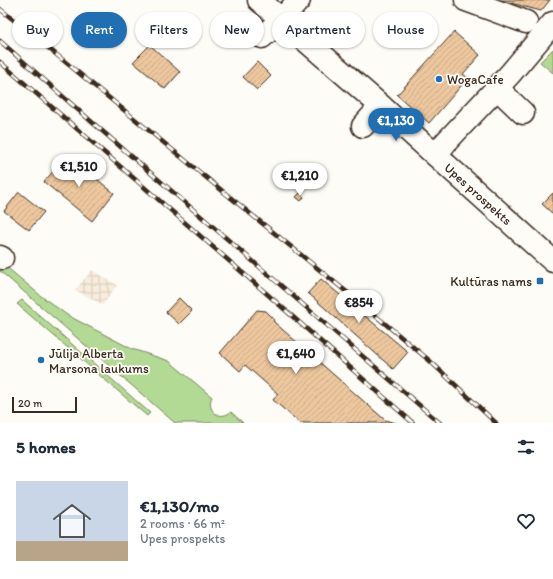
<!DOCTYPE html>
<meta charset="utf-8">
<style>
body{margin:0;font-family:Itim,sans-serif;background:#f2f2f3;color:#1f2937;height:100vh;display:flex;flex-direction:column;font-size:15px;white-space:nowrap}
*{box-sizing:border-box;margin:0}
p{font-size:13px;color:#747a83}
.icon{flex:none;width:22px;height:22px;fill:none;stroke:currentColor;stroke-width:2;stroke-linecap:round;stroke-linejoin:round}
.map{position:relative;height:423px;overflow:hidden}
.side{display:flex;flex-direction:column;background:#fff;flex:1}
.side>*{flex:none}
.top-card{position:absolute;left:12px;top:12px;width:529px;height:36px;display:flex;gap:8px}
.scale{position:absolute;left:12px;bottom:10px;width:65px;box-sizing:border-box;padding-left:4px;border:2px solid #3b2a1e;border-top:0;font-size:11px;line-height:14px;white-space:nowrap;color:#3b2a1e;-webkit-text-stroke:3px #fdfcf7;paint-order:stroke}
.price{position:absolute;translate:-50% -34px;padding:0 9px;border-radius:14px;background:#fff;color:#222;font-size:13px;line-height:26px;filter:drop-shadow(0 1px 2px #0008)}
.price::after{content:'';position:absolute;left:50%;top:24px;width:12px;height:9px;margin-left:-6px;background:inherit;clip-path:polygon(0 0,100% 0,50% 100%)}
.price.selected{background:#1f6fb2;color:#fff}
ul{padding:0;list-style:none}
li{display:flex;align-items:center;gap:12px;height:100px;padding:0 16px}
li span{display:grid;place-items:center;flex:none;width:112px;height:80px;border-radius:0px;color:#555}
li>.icon{margin-inline-start:auto}
span .icon{width:48px;height:48px;fill:#fffc;stroke-width:1}
li b{font-size:17px}
h2{display:flex;justify-content:space-between;align-items:center;height:48px;padding:0 16px;font-size:17px}
.pill{padding:0 14px;border-radius:18px;background:#fff;box-shadow:0 1px 3px #0004;font-size:14px;line-height:36px}
.pill.selected{background:#1f6fb2;color:#fff}
.map>svg:first-child{display:block}
.industrial{fill:url(#industrial-grid)}
.green{fill:#b3da95;stroke:#77825a}
.building{fill:url(#building-hatch);stroke:#3b2a1e}
.lines{fill:none;stroke-linecap:round;stroke-linejoin:round}
.minor-casing{stroke:#3b2a1e;stroke-width:25}
.major-casing{stroke:#3b2a1e;stroke-width:25}
.minor{stroke:#fdfcf7;stroke-width:22}
.major{stroke:#fdfcf7;stroke-width:22}
.rail-casing{stroke:#3b2a1e;stroke-width:4.5}
.rail{stroke:#fdfcf7;stroke-width:3;stroke-dasharray:9;stroke-linecap:butt}
.poi-dot{fill:#1f6fb2;stroke:#fdfcf7;stroke-width:1.5}
.labels{text-anchor:middle;dominant-baseline:central;stroke-width:3.5;stroke-linejoin:round;paint-order:stroke}
.poi-label{font-size:13px;fill:#3b2a1e;stroke:#fdfcf7;text-anchor:start}
.street-label{font-size:13px;fill:#3b2a1e;stroke:#fdfcf7}
</style>
<div class="map">
<svg width="553" height="423" viewBox="0 0 553 423">
<defs>
<pattern id="industrial-grid" width="8" height="8" patternUnits="userSpaceOnUse"><rect width="8" height="8" fill="#f8ecdc"/><path d="M0 4h8M4 0v8" fill="none" stroke="#d6cbbc"/></pattern>
<pattern id="building-hatch" width="6" height="6" patternUnits="userSpaceOnUse"><rect width="6" height="6" fill="#edc79d"/><path d="M-1 1l2-2M0 6l6-6M5 7l2-2" fill="none" stroke="#ccab87"/></pattern>
</defs>
<rect width="100%" height="100%" fill="#fdfcf7"/>
<filter id="ink" filterUnits="userSpaceOnUse"><feTurbulence type="fractalNoise" baseFrequency=".025" numOctaves="2"/><feDisplacementMap in="SourceGraphic" scale="8" xChannelSelector="R" yChannelSelector="G"/><feConvolveMatrix kernelMatrix="1 2 1 2 8 2 1 2 1" color-interpolation-filters="sRGB"/></filter>
<g filter="url(#ink)">
<path class="industrial" d="M 92,270 L 117,285 L 103,305 L 75,290 Z"/>
<path class="green" d="M 553,49 L 553,73 L 540,62 Z
M 0,264 L 3,264 L 41,296 L 67,315 L 132,349 L 169,361 L 212,397 C 207,406 214,418 225,415 C 226,415 230,413 231,412 L 243,423 L 175,423 L 0,271 Z
M 22,300 L 150,413 L 147,416 L 17,304 Z"/>
<path class="building" d="M 499,0 L 550,0 L 541,11 Z
M 454,32 L 480,55 L 463,74 L 468,78 L 429,123 L 397,95 Z
M 150,45 L 180,72 L 165,89 L 133,62 Z
M 257,62 L 271,76 L 257,90 L 243,77 Z
M 67,155 L 114,193 L 92,221 L 44,182 Z
M 19,192 L 44,212 L 29,230 L 4,211 Z
M 300,193 L 304,197 L 301,201 L 296,197 Z
M 553,193 L 553,214 L 542,204 Z
M 321,279 L 408,352 L 393,369 L 308,293 Z
M 179,298 L 192,311 L 179,324 L 166,312 Z
M 257,310 L 266,311 L 273,318 L 274,322 L 385,420 L 396,423 L 300,423 L 273,400 L 278,394 L 245,365 L 240,371 L 220,353 Z"/>
<g class="lines">
<g class="minor-casing">
<path id="minor" d="M 466,0 L 526,22
M 262,37 L 281,20 L 299,0
M 497,88 L 523,113
M 363,126 L 381,106
M 436,155 L 446,142 L 510,74 L 553,23
M 0,257 L 2,258"/>
</g>
<g class="major-casing">
<path id="major" d="M 259,0 L 381,106 L 553,261"/>
</g>
<use href="#minor" class="minor"/>
<use href="#major" class="major"/>
<g class="rail-casing">
<path id="rail" d="M 0,9 L 52,51 L 225,193 L 359,302 L 430,361 L 496,423
M 0,41 L 93,123 L 440,423
M 0,62 L 266,293 L 413,423"/>
</g>
<use href="#rail" class="rail"/>
</g>
</g>
<g class="poi-dot">
<circle cx="439" cy="79" r="4"/>
<rect x="536" y="277" width="8" height="8" rx="2"/>
<circle cx="41" cy="360" r="4"/>
</g>
<g class="labels">
<g class="poi-label">
<text x="447" y="79">WogaCafe</text>
<text x="532" y="281" text-anchor="end">Kultūras nams</text>
<text x="49" y="353">Jūlija Alberta<tspan x="49" dy="15">Marsona laukums</tspan></text>
</g>
<g class="street-label">
<text transform="translate(478 194) rotate(42)">Upes prospekts</text>
</g>
</g>
</svg>
<div class="scale">20 m</div>
<b class="price selected" style="left:396px;top:142px">€1,130</b>
<b class="price" style="left:79px;top:188px">€1,510</b>
<b class="price" style="left:300px;top:197px">€1,210</b>
<b class="price" style="left:359px;top:324px">€854</b>
<b class="price" style="left:296px;top:375px">€1,640</b>
<div class="top-card">
<a class="pill">Buy</a>
<a class="pill selected">Rent</a>
<a class="pill">Filters</a>
<a class="pill">New</a>
<a class="pill">Apartment</a>
<a class="pill">House</a>
</div>
</div>
<section class="side">
<h2>5 homes<svg class="icon" aria-label="filters" viewBox="0 0 24 24"><path d="M4 7h16M4 17h16"/><circle cx="9" cy="7" r="2"/><circle cx="15" cy="17" r="2"/></svg></h2>
<ul>
<li><span style="background:linear-gradient(#c9d6e8 75%,#b9a48a 0)"><svg class="icon" aria-label="home" viewBox="0 0 24 24"><path d="M3 11l9-7 9 7M6 9v11h12V9"/></svg></span><div><b>€1,130/mo</b><p>2 rooms · 66 m²</p><p>Upes prospekts</p></div><svg class="icon" aria-label="heart" viewBox="0 0 24 24"><path d="M12 20l-8-8c-3-5 5-10 8-4 3-6 11-1 8 4z"/></svg></li>
</ul>
</section>
